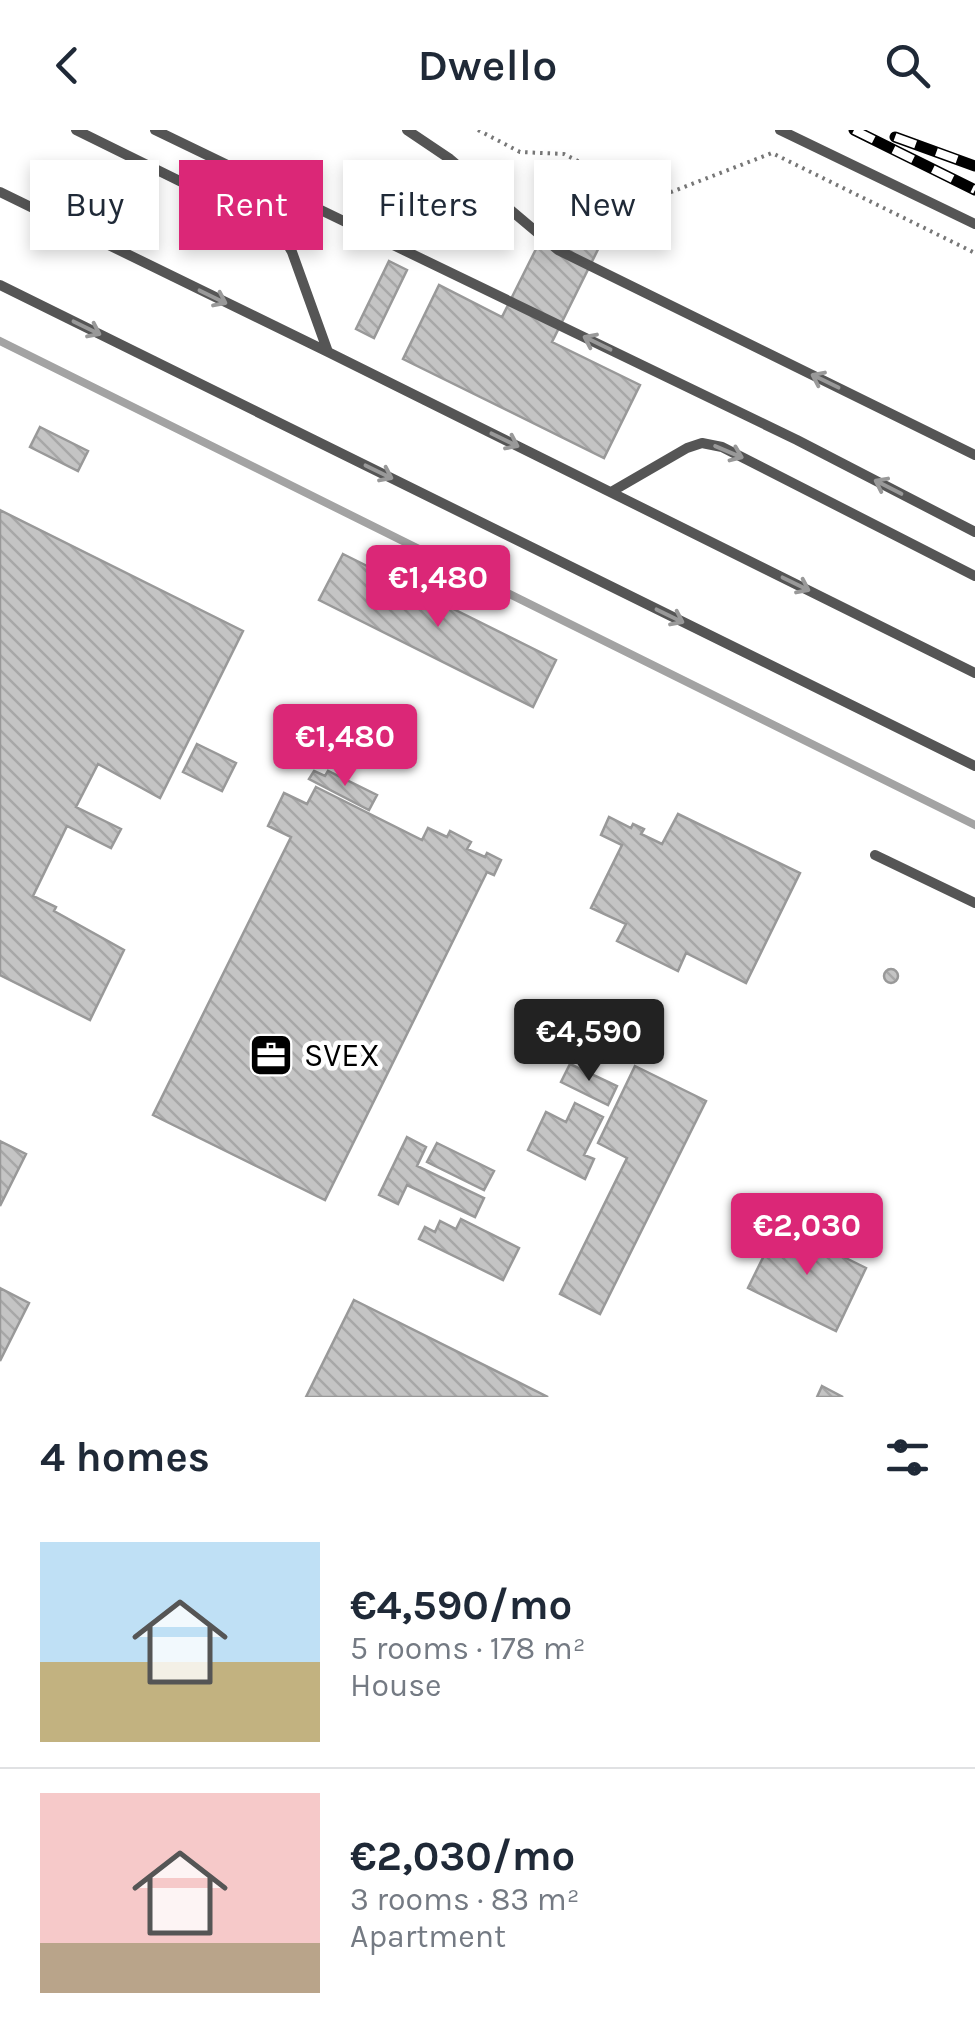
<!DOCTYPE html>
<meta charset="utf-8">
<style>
body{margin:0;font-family:Karla,sans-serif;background:#f6f6f7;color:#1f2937;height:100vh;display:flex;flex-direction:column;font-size:38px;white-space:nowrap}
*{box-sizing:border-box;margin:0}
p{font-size:32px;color:#747a83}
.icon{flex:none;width:55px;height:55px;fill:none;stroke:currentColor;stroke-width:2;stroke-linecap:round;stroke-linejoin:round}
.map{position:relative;height:1267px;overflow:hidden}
.side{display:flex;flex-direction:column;background:#fff;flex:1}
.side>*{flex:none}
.hud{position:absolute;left:30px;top:30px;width:915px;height:90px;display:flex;gap:20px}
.price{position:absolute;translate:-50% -85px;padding:0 22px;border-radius:10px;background:#db2777;color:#fff;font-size:32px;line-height:65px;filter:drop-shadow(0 2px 5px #0008)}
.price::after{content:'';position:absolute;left:50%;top:60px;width:30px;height:22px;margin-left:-15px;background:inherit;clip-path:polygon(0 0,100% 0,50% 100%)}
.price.active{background:#222;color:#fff}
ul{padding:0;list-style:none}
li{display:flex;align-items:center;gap:30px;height:250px;padding:0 40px}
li+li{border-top:2px solid #e0e1e3}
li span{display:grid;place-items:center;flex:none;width:280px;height:200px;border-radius:0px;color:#555}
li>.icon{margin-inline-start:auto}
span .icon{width:120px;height:120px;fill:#fffc;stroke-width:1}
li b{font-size:42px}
h2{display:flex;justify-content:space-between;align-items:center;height:120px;padding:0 40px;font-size:42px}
.tag{padding:0 35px;border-radius:0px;background:#fff;box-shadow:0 5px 15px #0003;font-size:35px;line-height:90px}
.tag.active{background:#db2777;color:#fff}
header{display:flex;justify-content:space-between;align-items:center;height:130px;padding:0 40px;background:#fff;font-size:45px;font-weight:600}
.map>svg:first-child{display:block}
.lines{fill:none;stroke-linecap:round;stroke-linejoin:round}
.stream{stroke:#a3a3a3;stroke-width:8}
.building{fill:url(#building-back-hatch);stroke:#999;stroke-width:2.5}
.path{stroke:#777;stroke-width:4;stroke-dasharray:2.5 5;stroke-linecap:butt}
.lane{stroke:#555;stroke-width:10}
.rail-casing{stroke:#000;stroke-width:11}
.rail{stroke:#fff;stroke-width:8;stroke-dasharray:22;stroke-linecap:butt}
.oneway{stroke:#999}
.labels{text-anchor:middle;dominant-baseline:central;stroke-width:9;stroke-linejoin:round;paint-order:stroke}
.poi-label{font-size:32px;fill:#000;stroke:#fff;text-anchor:start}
</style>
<header><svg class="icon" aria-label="back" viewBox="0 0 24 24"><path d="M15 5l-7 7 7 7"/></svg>Dwello<svg class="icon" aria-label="search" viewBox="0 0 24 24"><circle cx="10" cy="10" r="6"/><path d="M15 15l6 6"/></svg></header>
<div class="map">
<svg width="975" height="1267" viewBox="0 0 975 1267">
<defs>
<pattern id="building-back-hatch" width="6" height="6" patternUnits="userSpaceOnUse" patternTransform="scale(2.5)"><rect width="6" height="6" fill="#c4c4c4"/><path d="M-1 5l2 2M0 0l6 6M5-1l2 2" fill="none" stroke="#a7a7a7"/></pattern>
</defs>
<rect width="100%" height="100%" fill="#fff"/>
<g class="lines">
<path class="stream" d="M 0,211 L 975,695"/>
</g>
<path class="building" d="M 573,45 L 623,69 L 552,212 L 640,255 L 604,328 L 403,229 L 439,155 L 502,187 Z
M 389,131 L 407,140 L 374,208 L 356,199 Z
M 40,297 L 88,321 L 78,341 L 30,317 Z
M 0,380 L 243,501 L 160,668 L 98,634 L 76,677 L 121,699 L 111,718 L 67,696 L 33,766 L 56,777 L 54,781 L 124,820 L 90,890 L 0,845 Z
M 343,424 L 556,530 L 533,577 L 319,470 Z
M 197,614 L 236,633 L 222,661 L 183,642 Z
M 314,641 L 325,646 L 328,641 L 377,665 L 369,680 L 309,649 Z
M 316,657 L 422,710 L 428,698 L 447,707 L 450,701 L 471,712 L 467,719 L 485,727 L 487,723 L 501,730 L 494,745 L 487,742 L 325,1070 L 153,985 L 291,707 L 268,696 L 284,663 L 307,674 Z
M 678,684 L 800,743 L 746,853 L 686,823 L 678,841 L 617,811 L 626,794 L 591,778 L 622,715 L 601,705 L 609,687 L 631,698 L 633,694 L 644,699 L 641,704 L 662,714 Z
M884 846a7 7 0 1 1 14 0a7 7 0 1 1-14 0Z
M 570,934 L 617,956 L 608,975 L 561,952 Z
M 635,936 L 706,971 L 600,1184 L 560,1164 L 627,1028 L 598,1013 Z
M 575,973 L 603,987 L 584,1025 L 594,1029 L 585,1049 L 528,1020 L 546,982 L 566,992 Z
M 407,1007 L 426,1017 L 417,1036 L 484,1068 L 475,1087 L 407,1055 L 398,1074 L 379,1065 Z
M 0,1011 L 26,1024 L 0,1076 Z
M 437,1013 L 494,1041 L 484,1060 L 427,1032 Z
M 461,1089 L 519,1118 L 503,1150 L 419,1109 L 425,1097 L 435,1102 L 440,1091 L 456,1099 Z
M 779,1095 L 866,1138 L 836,1201 L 748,1158 Z
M 0,1158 L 29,1173 L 0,1231 Z
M 354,1170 L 548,1267 L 306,1267 Z
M 822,1256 L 843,1267 L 817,1267 Z"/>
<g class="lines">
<path class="path" d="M 478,0 L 520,22 L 564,24 L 653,69 L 772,23 L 975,123"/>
<path class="lane" d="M 76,0 L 279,100 L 292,122 L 328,222
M 155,0 L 797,310 L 975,402
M 407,0 L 450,29 L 558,120 L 975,325
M 780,0 L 975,94
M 0,62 L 328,222 L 975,543
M 0,155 L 975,636
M 611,362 L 687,318 L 702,313 L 722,317 L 975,446
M 875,725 L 975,773"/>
<g class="rail-casing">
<path id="rail" d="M 854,0 L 975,60
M 895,7 L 975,36"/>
</g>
<use href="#rail" class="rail"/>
</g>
<defs><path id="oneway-shaft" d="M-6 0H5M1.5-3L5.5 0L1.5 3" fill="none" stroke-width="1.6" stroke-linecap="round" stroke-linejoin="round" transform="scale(2.5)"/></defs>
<g class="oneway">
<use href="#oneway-shaft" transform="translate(213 167) rotate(26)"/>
<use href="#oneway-shaft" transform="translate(87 198) rotate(26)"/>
<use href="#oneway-shaft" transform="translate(597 213) rotate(-154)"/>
<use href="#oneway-shaft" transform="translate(825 251) rotate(-154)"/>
<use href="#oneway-shaft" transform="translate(505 310) rotate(26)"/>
<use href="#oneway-shaft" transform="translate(729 322) rotate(23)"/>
<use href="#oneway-shaft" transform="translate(379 342) rotate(26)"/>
<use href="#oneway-shaft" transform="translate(888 357) rotate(-153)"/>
<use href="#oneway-shaft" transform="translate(796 454) rotate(26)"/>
<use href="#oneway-shaft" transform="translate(670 486) rotate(26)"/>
</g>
<defs>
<g id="office-square" transform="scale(2.25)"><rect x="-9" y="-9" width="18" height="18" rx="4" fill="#000" stroke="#fff"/><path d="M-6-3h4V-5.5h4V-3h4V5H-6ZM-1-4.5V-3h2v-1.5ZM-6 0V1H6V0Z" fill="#fff"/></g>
</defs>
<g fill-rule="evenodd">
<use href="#office-square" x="271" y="925"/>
</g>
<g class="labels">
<g class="poi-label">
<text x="304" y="925">SVEX</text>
</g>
</g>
</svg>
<b class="price" style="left:438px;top:500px">€1,480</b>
<b class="price" style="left:345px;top:659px">€1,480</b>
<b class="price active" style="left:589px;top:954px">€4,590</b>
<b class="price" style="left:807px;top:1148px">€2,030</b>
<div class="hud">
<a class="tag">Buy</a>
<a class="tag active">Rent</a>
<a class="tag">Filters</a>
<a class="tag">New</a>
</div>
</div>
<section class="side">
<h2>4 homes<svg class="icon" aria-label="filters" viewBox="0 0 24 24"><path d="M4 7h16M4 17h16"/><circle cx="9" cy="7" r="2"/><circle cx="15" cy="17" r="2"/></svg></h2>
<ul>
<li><span style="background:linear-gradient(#bfe0f5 60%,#c2b280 0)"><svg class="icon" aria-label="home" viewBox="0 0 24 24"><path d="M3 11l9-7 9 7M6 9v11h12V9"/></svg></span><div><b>€4,590/mo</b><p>5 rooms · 178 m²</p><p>House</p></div></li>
<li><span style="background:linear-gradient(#f6c9c9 75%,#b9a48a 0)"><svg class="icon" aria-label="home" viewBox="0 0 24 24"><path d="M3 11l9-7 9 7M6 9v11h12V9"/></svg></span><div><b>€2,030/mo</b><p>3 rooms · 83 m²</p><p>Apartment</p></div></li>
</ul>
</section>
